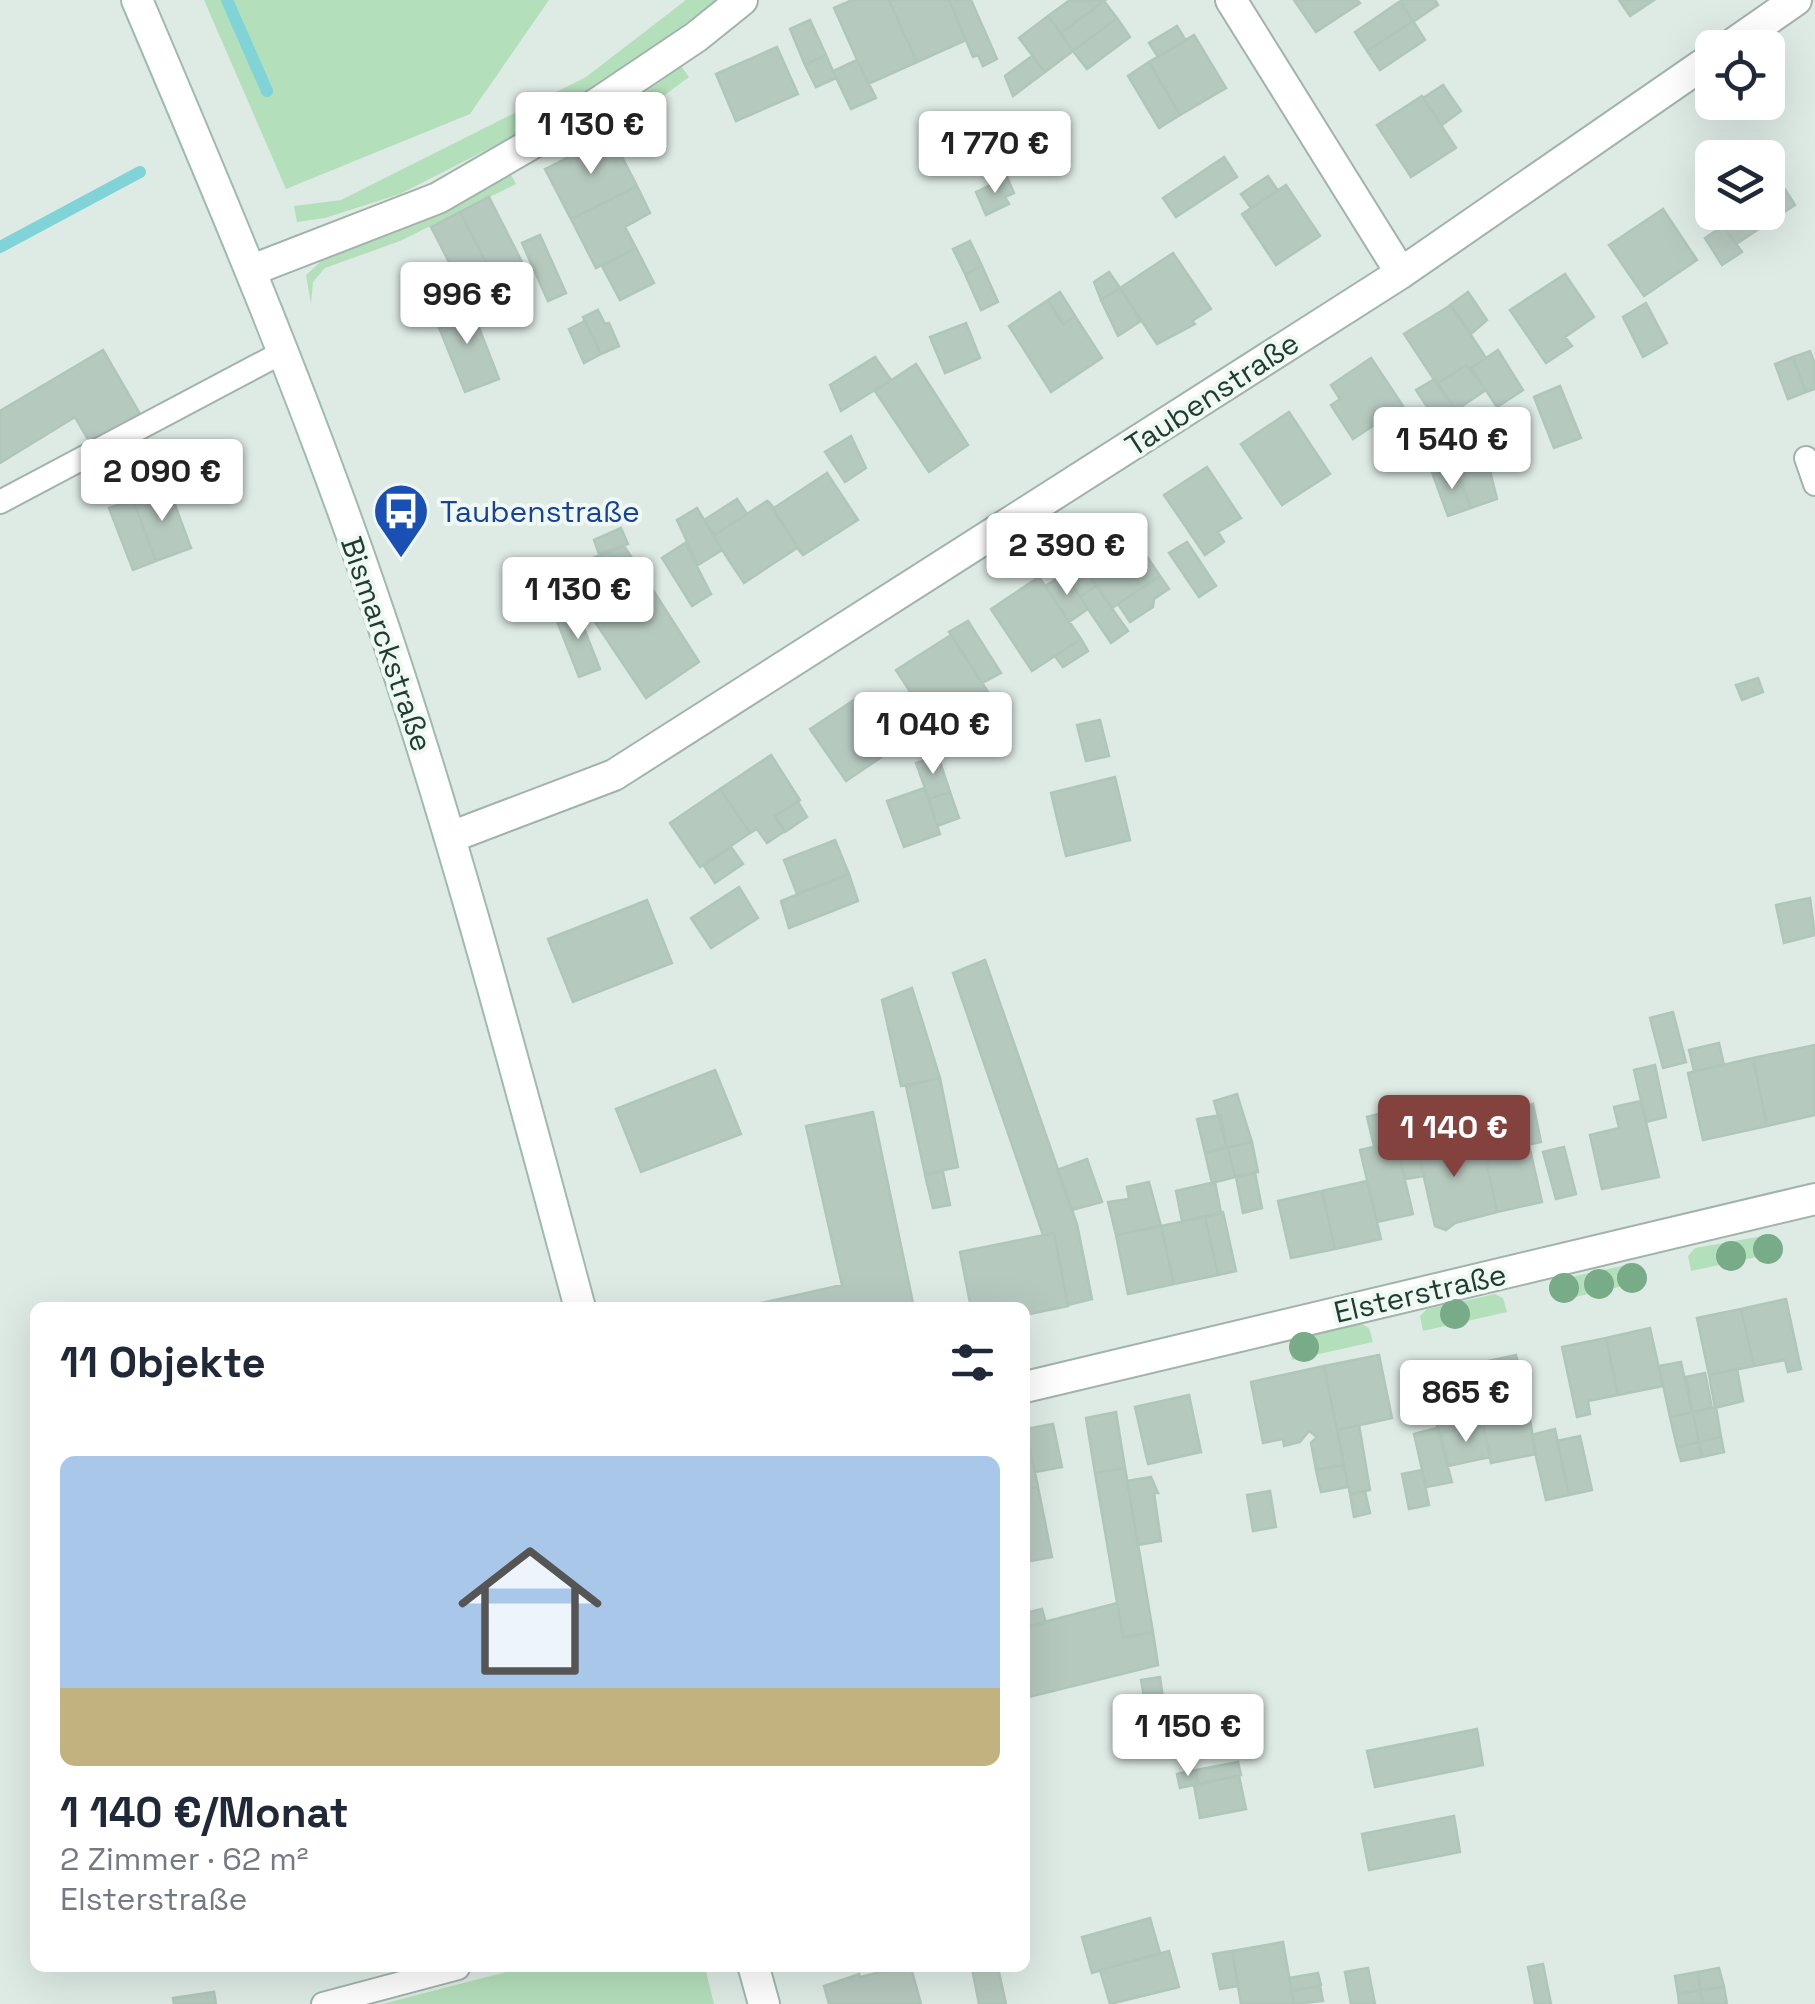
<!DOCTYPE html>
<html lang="de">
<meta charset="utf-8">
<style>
body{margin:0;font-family:"Space Grotesk",sans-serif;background:#f2f2f3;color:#1f2937;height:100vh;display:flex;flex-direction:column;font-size:38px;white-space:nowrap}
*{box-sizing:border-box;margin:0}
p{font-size:32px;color:#747a83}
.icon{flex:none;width:55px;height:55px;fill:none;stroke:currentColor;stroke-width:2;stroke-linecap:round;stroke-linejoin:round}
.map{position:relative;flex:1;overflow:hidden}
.panel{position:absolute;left:30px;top:1302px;width:1000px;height:670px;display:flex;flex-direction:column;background:#fff;border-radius:15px;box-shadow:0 10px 40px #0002}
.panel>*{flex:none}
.fabs{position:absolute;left:1695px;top:30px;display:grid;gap:20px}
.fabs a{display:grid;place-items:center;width:90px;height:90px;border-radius:15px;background:#fff;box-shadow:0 10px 40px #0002;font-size:50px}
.price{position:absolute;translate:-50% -85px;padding:0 22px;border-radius:10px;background:#fff;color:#222;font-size:32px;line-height:65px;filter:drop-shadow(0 2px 5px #0008)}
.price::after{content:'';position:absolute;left:50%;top:60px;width:30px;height:22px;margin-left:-15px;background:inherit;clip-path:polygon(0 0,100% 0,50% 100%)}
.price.active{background:#84423f;color:#fff}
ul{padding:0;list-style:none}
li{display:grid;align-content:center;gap:20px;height:530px;padding:0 30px}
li+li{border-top:2px solid #e0e1e3}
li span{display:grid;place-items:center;height:310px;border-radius:15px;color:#555}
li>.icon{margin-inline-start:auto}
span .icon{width:180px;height:180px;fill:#fffc;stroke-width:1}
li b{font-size:42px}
h2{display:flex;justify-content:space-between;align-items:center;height:120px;padding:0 30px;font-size:42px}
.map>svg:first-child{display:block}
.green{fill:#b4dfbb}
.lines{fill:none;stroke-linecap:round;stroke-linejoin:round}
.stream{stroke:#80d3d7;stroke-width:12}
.building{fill:#b6c9bf;stroke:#b0c6ba;stroke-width:2.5}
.service-casing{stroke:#a1b3ab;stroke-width:26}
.minor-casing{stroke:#a1b3ab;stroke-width:34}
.secondary-casing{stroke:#9ebbae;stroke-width:34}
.service{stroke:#fff;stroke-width:22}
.minor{stroke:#fff;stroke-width:30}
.secondary{stroke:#fff;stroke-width:30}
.tree{fill:#78ab87}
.labels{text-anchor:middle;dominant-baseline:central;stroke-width:8;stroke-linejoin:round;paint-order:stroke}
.street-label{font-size:30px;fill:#1e3d31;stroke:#eff8f2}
.transit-label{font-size:30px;fill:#164399;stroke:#eff8f2;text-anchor:start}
</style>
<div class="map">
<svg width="1815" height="2004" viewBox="0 0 1815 2004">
<rect width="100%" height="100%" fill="#deebe4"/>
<path class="green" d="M 204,0 L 549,0 L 470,114 L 286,189 Z
M 686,0 L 716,0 L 634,63 L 567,109 L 400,194 L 325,218 L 297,222 L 294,206 L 341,200 L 586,77 Z
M 681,66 L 689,77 L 611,135 L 605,122 Z
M 510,173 L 516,184 L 400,241 L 325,268 L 313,282 L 311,304 L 306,275 L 330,253 Z
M 1763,1236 L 1772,1238 L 1776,1253 L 1691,1271 L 1688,1256 L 1695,1248 Z
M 1631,1264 L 1641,1268 L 1645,1281 L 1558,1301 L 1556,1287 L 1561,1279 Z
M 1495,1294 L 1503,1298 L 1507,1312 L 1423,1331 L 1420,1316 L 1427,1309 Z
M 1362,1324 L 1369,1328 L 1373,1342 L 1292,1360 L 1290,1344 L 1293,1340 Z
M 522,1968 L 705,1968 L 714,2004 L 382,2004 Z"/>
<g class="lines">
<path class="stream" d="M 227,0 L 267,91
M 0,247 L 140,172"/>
</g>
<path class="building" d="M 852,0 L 889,0 L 917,62 L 868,84 L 834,8 Z
M 889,0 L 949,0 L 966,40 L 917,62 Z
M 949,0 L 971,0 L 997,59 L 983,66 L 978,55 L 973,57 Z
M 1070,0 L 1104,1 L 1061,33 L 1048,16 Z
M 1294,0 L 1357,0 L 1360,3 L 1316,32 Z
M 1401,0 L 1435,0 L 1438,5 L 1413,22 Z
M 1619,0 L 1654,0 L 1630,16 Z
M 1104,1 L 1117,18 L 1073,51 L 1061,33 Z
M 1399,2 L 1413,21 L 1367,51 L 1355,32 Z
M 1048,16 L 1073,51 L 1045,72 L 1019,38 Z
M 1117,18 L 1130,37 L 1087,69 L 1073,51 Z
M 810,20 L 826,55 L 805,65 L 790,29 Z
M 1413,21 L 1425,40 L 1380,70 L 1367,51 Z
M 1177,26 L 1186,41 L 1158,57 L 1149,43 Z
M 1194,35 L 1226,88 L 1180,115 L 1149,62 Z
M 777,47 L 798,94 L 736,121 L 716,74 Z
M 826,55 L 836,78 L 816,87 L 805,65 Z
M 1032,56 L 1045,72 L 1013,96 L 1005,76 Z
M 857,60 L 876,98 L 851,109 L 833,71 Z
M 1149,62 L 1180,115 L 1159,128 L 1128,76 Z
M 1443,85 L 1461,111 L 1442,125 L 1423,98 Z
M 1422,96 L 1456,148 L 1411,177 L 1377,125 Z
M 611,136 L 637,186 L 571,219 L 545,169 Z
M 1224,157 L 1237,177 L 1176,217 L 1163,198 Z
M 1768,163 L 1795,205 L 1736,244 L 1715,212 L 1768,212 Z
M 1268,176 L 1278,191 L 1251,208 L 1241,194 Z
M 1712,176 L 1712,209 L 1697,186 Z
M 1007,177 L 1014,193 L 1005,197 L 1009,204 L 986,215 L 976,192 Z
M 1286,185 L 1320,236 L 1276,265 L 1242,214 Z
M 637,186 L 650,213 L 625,227 L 636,248 L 596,268 L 571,219 Z
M 489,197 L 527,272 L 498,286 L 460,212 Z
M 1663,209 L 1697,260 L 1644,296 L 1609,245 Z
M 460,212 L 498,286 L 469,301 L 431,227 Z
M 1723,226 L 1742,252 L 1722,265 L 1705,238 Z
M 540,235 L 566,293 L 548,301 L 522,243 Z
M 970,241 L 982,266 L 965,274 L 953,249 Z
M 636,248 L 654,283 L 620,300 L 602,266 Z
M 1173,253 L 1211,309 L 1192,321 L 1195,324 L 1157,344 L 1120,288 Z
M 450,263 L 469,302 L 434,315 L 418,276 Z
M 982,266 L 998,302 L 981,310 L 965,274 Z
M 1109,272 L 1120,288 L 1101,300 L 1094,282 Z
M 1565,274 L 1594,317 L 1565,337 L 1572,346 L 1546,363 L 1510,310 Z
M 1120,288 L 1141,321 L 1118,336 L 1101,300 Z
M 1060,292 L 1075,316 L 1063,324 L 1048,300 Z
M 1468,292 L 1487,320 L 1471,334 L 1450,305 Z
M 1048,300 L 1063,324 L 1075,316 L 1102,358 L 1051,392 L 1009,326 Z
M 469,302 L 499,379 L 465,392 L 434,315 Z
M 1646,303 L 1667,343 L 1643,357 L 1623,317 Z
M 1451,305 L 1486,358 L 1469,369 L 1466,365 L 1437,384 L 1404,334 Z
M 598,310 L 605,324 L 609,323 L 619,346 L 601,354 L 583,317 Z
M 585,321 L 601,354 L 584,363 L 569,329 Z
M 966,323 L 980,358 L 945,373 L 930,337 Z
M 103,350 L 143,419 L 93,448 L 75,417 L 0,463 L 0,411 Z
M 1498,350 L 1523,390 L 1497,407 L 1471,368 Z
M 1810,351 L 1815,364 L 1815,389 L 1806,392 L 1793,357 Z
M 875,357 L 891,380 L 841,411 L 830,385 Z
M 1793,357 L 1806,392 L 1788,399 L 1775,364 Z
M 1371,358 L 1403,406 L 1353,439 L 1331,405 L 1340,399 L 1331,385 Z
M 916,364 L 968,445 L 929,472 L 875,391 Z
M 1466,365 L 1486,390 L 1456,410 L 1437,384 Z
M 1435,379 L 1486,455 L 1497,499 L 1471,508 L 1441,428 L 1416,390 Z
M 1560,386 L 1581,438 L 1554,448 L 1534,397 Z
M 1289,412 L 1330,474 L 1282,505 L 1241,444 Z
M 1441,428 L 1455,468 L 1433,475 L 1416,433 Z
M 851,436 L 866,468 L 845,482 L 825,452 Z
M 1207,467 L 1241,518 L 1218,532 L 1224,542 L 1205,555 L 1164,495 Z
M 1455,468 L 1471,508 L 1448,516 L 1433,475 Z
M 827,473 L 858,520 L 803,555 L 768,501 L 774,508 Z
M 168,486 L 191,548 L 156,561 L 133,500 Z
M 737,499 L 747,514 L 714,535 L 704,520 Z
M 133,500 L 156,561 L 133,570 L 109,508 Z
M 767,501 L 803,555 L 797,548 L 744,583 L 713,536 Z
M 697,508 L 722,550 L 698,565 L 677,520 Z
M 1123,521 L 1160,576 L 1112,608 L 1075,553 Z
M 621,528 L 628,544 L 599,554 L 594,540 Z
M 1187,542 L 1216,586 L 1199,597 L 1169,553 Z
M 685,543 L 711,594 L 692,606 L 662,558 Z
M 624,546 L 644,576 L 617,594 L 595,557 Z
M 1075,553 L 1096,586 L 1080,597 L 1059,564 Z
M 606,572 L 617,595 L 644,576 L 699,662 L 646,698 L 575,592 Z
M 1065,574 L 1088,609 L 1069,622 L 1045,586 Z
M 1160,576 L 1169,589 L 1154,599 L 1153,607 L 1130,622 L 1118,604 Z
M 1039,577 L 1081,639 L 1032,671 L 991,609 Z
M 1096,586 L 1128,631 L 1111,643 L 1080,597 Z
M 576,608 L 600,669 L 579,677 L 555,616 Z
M 968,621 L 1001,673 L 982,683 L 949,632 Z
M 951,635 L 988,692 L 934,728 L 896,670 Z
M 1081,639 L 1088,651 L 1063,667 L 1055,656 Z
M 1758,678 L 1763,692 L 1742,700 L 1736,685 Z
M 854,700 L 889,752 L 846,781 L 810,729 Z
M 1100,720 L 1109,756 L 1086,761 L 1077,725 Z
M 771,755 L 800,800 L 775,816 L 785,831 L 767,843 L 757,829 L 750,833 L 720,789 Z
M 938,756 L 950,792 L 929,799 L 916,763 Z
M 1115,777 L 1130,840 L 1066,856 L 1051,793 Z
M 924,788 L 940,834 L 904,847 L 887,801 Z
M 720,789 L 750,833 L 700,867 L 670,823 Z
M 950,792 L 959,818 L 937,826 L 929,799 Z
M 798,802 L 807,817 L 785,832 L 775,816 Z
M 835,840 L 849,874 L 797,894 L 784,860 Z
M 731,847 L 743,864 L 715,883 L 704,866 Z
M 849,874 L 858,901 L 789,928 L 781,901 Z
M 739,887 L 758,918 L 711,948 L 691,918 Z
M 1810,898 L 1815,935 L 1784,943 L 1776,905 Z
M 647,900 L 672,963 L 573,1002 L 548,939 Z
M 985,960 L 1077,1224 L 1092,1299 L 1068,1305 L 1054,1233 L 1043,1235 L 953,973 Z
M 912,988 L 940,1078 L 901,1086 L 882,1000 Z
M 1673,1012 L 1686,1062 L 1663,1068 L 1650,1018 Z
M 1719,1043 L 1724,1065 L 1694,1071 L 1689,1050 Z
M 1815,1045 L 1815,1115 L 1767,1126 L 1753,1058 Z
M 1753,1058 L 1767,1126 L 1703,1140 L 1688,1073 Z
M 1655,1065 L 1666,1117 L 1646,1122 L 1634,1070 Z
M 715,1070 L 741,1134 L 641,1172 L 616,1109 Z
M 940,1078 L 958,1167 L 925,1174 L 906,1086 Z
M 1237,1094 L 1252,1142 L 1227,1148 L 1214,1101 Z
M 1641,1101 L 1659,1177 L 1602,1189 L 1590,1135 L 1619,1128 L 1614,1107 Z
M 1533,1104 L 1541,1142 L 1503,1150 L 1495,1113 Z
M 1412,1107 L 1419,1137 L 1396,1142 L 1390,1111 Z
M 1390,1111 L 1396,1142 L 1374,1146 L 1367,1117 Z
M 873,1112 L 914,1308 L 738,1308 L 842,1285 L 806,1126 Z
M 1221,1115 L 1227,1148 L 1205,1153 L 1197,1119 Z
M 1458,1128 L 1465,1159 L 1485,1155 L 1497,1212 L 1455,1223 L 1446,1230 L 1435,1226 L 1415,1138 Z
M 1415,1138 L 1424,1176 L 1405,1179 L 1396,1142 Z
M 1252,1142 L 1258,1172 L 1235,1177 L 1228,1147 Z
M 1396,1142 L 1413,1214 L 1377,1222 L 1360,1150 Z
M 1529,1145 L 1542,1202 L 1497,1212 L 1485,1155 Z
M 1228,1147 L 1235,1177 L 1212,1183 L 1205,1153 Z
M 1564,1147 L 1576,1194 L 1556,1199 L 1543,1152 Z
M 1087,1159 L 1102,1202 L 1072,1210 L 1057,1170 Z
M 943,1172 L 950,1205 L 933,1208 L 925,1175 Z
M 1255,1173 L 1262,1208 L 1243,1213 L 1236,1177 Z
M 1367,1181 L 1381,1239 L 1335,1249 L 1322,1191 Z
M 1149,1182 L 1161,1226 L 1116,1235 L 1108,1202 L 1129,1199 L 1127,1187 Z
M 1215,1182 L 1221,1213 L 1182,1221 L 1176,1191 Z
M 1322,1191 L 1335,1249 L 1291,1258 L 1278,1201 Z
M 1223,1212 L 1236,1271 L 1218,1275 L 1205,1217 Z
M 1205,1217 L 1218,1275 L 1174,1284 L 1161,1226 Z
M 1161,1226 L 1174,1284 L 1128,1294 L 1116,1235 Z
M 1054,1233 L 1068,1306 L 1025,1315 L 1025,1308 L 971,1308 L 960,1252 Z
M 1786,1299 L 1801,1369 L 1788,1372 L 1785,1360 L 1754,1366 L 1741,1309 Z
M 1741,1309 L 1754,1366 L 1709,1375 L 1697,1318 Z
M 1650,1328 L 1663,1386 L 1618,1395 L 1606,1338 Z
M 1606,1338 L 1618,1395 L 1588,1401 L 1590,1414 L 1577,1417 L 1562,1347 Z
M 1379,1355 L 1392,1418 L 1337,1430 L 1324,1366 Z
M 1516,1355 L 1529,1414 L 1483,1424 L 1470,1365 Z
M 1681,1362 L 1692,1412 L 1670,1417 L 1659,1366 Z
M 1470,1365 L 1483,1424 L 1439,1433 L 1424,1375 Z
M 1324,1366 L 1344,1465 L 1316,1470 L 1311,1443 L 1317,1437 L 1309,1431 L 1300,1442 L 1284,1446 L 1283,1439 L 1263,1443 L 1251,1382 Z
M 1737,1369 L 1743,1401 L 1715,1408 L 1709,1375 Z
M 1705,1373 L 1712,1408 L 1693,1412 L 1686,1377 Z
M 1189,1395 L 1201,1452 L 1148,1464 L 1135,1407 Z
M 1716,1407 L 1721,1437 L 1699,1442 L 1693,1412 Z
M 1116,1412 L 1125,1468 L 1095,1473 L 1086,1418 Z
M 1693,1412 L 1699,1442 L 1677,1447 L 1670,1417 Z
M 1529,1414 L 1536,1454 L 1491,1463 L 1483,1424 Z
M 1053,1424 L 1062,1467 L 1035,1472 L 1026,1429 Z
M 1483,1424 L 1490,1457 L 1448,1466 L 1441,1433 Z
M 1359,1425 L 1370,1490 L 1350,1494 L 1337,1430 Z
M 1437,1428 L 1452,1482 L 1426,1487 L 1414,1434 Z
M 1026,1429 L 1038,1487 L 1025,1489 L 1025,1430 Z
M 1555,1429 L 1569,1495 L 1546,1500 L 1531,1435 Z
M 1580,1436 L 1592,1490 L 1569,1495 L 1557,1441 Z
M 1721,1437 L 1724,1452 L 1702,1457 L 1699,1442 Z
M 1699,1442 L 1702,1457 L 1681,1461 L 1677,1447 Z
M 1344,1465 L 1348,1487 L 1321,1492 L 1316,1470 Z
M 1125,1468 L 1153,1632 L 1123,1637 L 1095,1473 Z
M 1422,1470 L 1429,1505 L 1409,1509 L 1402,1474 Z
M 1151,1477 L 1158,1493 L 1154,1493 L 1161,1541 L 1138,1545 L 1127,1481 Z
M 1038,1487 L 1052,1557 L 1025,1562 L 1025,1489 Z
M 1270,1491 L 1276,1527 L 1253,1531 L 1247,1495 Z
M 1365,1491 L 1370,1513 L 1354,1517 L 1350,1494 Z
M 1117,1603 L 1123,1638 L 1153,1632 L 1158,1665 L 1025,1698 L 1025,1627 Z
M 1042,1609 L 1046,1623 L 1027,1627 L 1025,1613 Z
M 1160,1677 L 1163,1699 L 1145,1702 L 1141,1680 Z
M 1477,1729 L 1483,1765 L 1375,1787 L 1367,1751 Z
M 1238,1762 L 1241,1775 L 1198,1784 L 1196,1770 Z
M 1196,1770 L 1198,1784 L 1180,1788 L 1177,1774 Z
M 1239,1776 L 1246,1809 L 1200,1818 L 1194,1785 Z
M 1454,1816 L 1460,1852 L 1369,1870 L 1362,1834 Z
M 1150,1918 L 1160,1953 L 1092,1973 L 1082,1937 Z
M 1283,1942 L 1294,2004 L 1241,2004 L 1232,1951 Z
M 1169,1951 L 1179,1987 L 1110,2004 L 1100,1970 Z
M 1232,1951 L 1238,1986 L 1220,1989 L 1213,1954 Z
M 1543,1964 L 1551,2004 L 1535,2004 L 1528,1967 Z
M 897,1968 L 911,1968 L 921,2004 L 829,2004 L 824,1986 L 859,1974 L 860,1977 Z
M 972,1968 L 998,1968 L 1006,2004 L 979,2004 Z
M 1368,1968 L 1375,2004 L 1351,2004 L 1345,1972 Z
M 1719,1968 L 1724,1987 L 1700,1990 L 1698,1972 Z
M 1698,1972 L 1700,1990 L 1678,1994 L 1675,1976 Z
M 1318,1973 L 1321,1985 L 1291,1991 L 1289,1978 Z
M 1320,1986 L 1323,2001 L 1294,2004 L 1291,1991 Z
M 1724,1987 L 1727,2004 L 1703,2004 L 1700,1990 Z
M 1700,1990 L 1703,2004 L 1679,2004 L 1678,1994 Z
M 214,1992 L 216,2004 L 174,2004 L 173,1998 Z"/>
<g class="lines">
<g class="service-casing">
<path id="service" d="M 1806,458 L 1815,484
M 0,502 L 283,352
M 323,2004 L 458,1968"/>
</g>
<g class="minor-casing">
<path id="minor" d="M 1231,0 L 1401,273
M 1727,48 L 1796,0
M 252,270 L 438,198 L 571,121 L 696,37 L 742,0
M 451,837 L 614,775 L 1401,273 L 1712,58
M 1025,1387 L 1815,1199"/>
</g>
<g class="secondary-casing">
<path id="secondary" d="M 137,0 C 220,195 302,389 371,590 C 452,826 515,1067 580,1308
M 754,1968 L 764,2004"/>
</g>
<use href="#service" class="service"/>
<use href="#minor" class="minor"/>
<use href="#secondary" class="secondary"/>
</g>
<g class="tree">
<circle cx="1768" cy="1249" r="15"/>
<circle cx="1731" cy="1256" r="15"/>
<circle cx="1632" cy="1278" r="15"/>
<circle cx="1599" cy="1284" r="15"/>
<circle cx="1564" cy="1288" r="15"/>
<circle cx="1455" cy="1314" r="15"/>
<circle cx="1304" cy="1347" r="15"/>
</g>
<defs>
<g id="bus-pin" transform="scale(2.875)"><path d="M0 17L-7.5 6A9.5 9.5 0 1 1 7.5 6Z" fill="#1a4fb4" stroke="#eff8f2"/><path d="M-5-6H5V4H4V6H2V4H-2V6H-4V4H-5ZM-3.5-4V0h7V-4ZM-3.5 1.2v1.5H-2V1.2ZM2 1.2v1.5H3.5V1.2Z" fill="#fff"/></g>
</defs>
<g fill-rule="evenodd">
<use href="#bus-pin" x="401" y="511"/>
</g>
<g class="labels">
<g class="street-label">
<text transform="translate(1212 394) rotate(-33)">Taubenstraße</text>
<text transform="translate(387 644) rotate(71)">Bismarckstraße</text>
<text transform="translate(1420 1293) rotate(-13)">Elsterstraße</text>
</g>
<g class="transit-label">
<text x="440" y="511">Taubenstraße</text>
</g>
</g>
</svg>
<div class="fabs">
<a><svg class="icon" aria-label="locate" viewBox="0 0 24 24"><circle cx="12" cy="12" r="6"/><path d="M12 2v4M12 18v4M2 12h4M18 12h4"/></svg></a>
<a><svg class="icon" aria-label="layers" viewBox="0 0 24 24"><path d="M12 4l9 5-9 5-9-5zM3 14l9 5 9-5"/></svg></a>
</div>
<b class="price" style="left:591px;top:177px">1 130 €</b>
<b class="price" style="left:995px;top:196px">1 770 €</b>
<b class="price" style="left:467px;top:347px">996 €</b>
<b class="price" style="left:1452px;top:492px">1 540 €</b>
<b class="price" style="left:162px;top:524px">2 090 €</b>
<b class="price" style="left:1067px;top:598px">2 390 €</b>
<b class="price" style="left:578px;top:642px">1 130 €</b>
<b class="price" style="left:933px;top:777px">1 040 €</b>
<b class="price active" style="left:1454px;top:1180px">1 140 €</b>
<b class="price" style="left:1466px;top:1445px">865 €</b>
<b class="price" style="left:1188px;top:1779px">1 150 €</b>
<section class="panel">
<h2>11 Objekte<svg class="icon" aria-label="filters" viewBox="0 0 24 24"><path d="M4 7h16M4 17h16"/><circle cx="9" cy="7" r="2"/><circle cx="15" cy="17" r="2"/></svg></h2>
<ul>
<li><span style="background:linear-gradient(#a9c7e8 75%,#c2b280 0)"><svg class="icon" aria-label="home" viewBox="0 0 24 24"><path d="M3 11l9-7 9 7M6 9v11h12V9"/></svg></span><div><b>1 140 €/Monat</b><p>2 Zimmer · 62 m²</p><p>Elsterstraße</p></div></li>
</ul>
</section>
</div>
